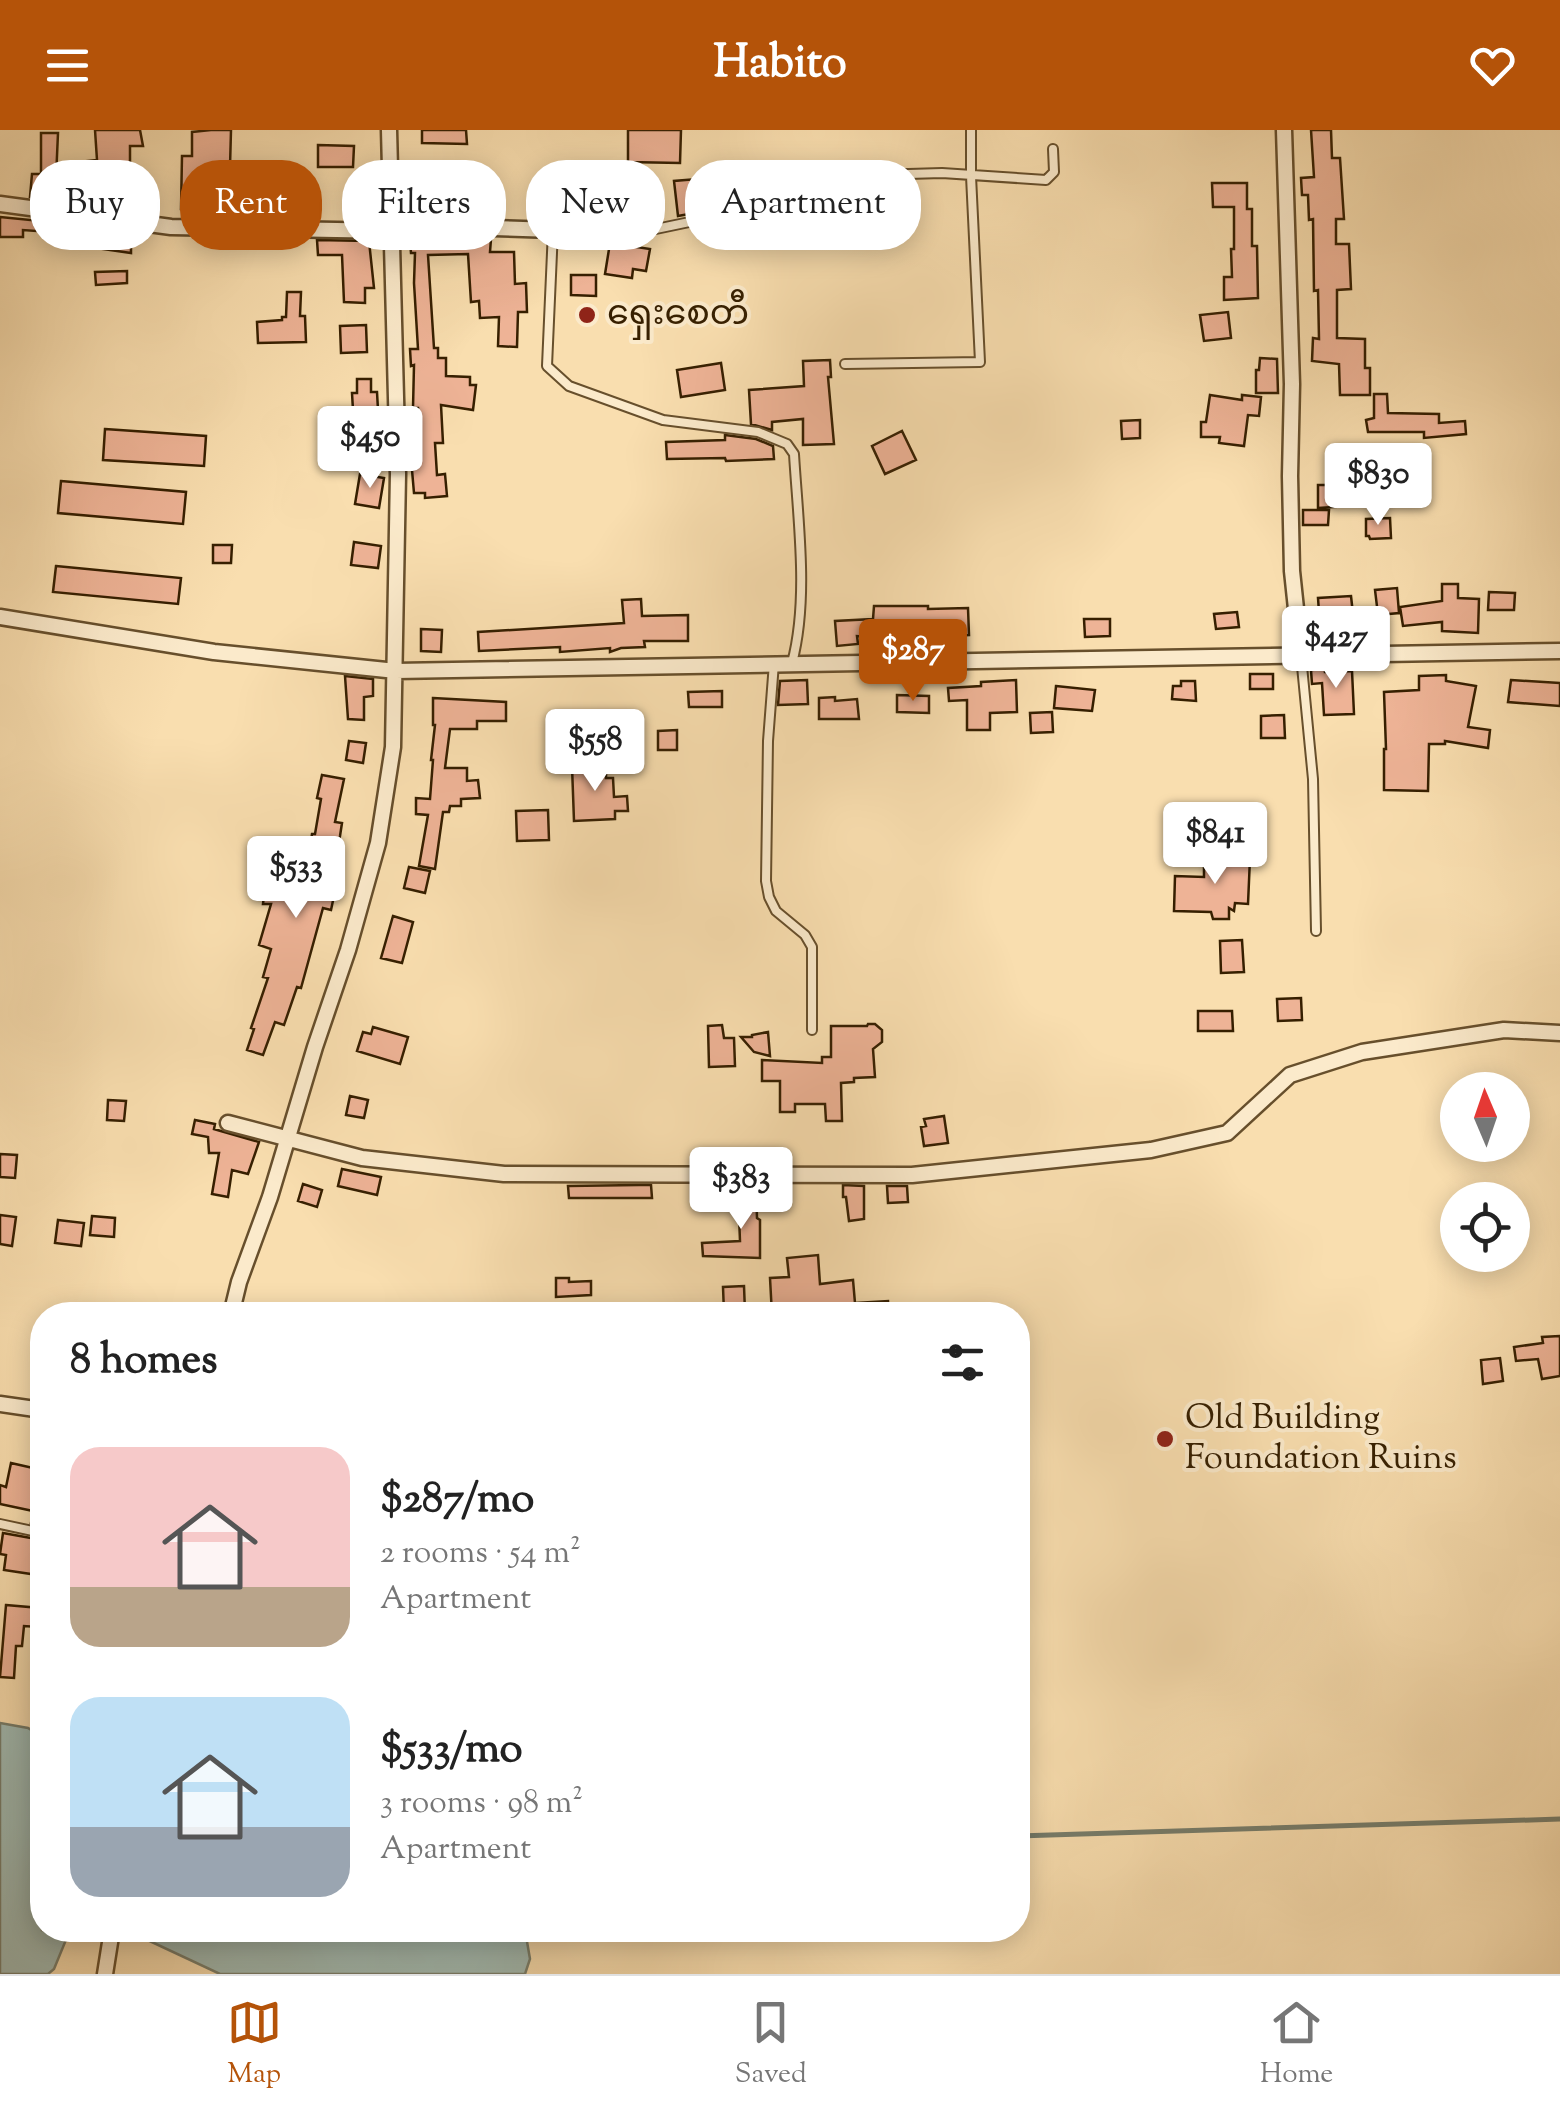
<!DOCTYPE html>
<meta charset="utf-8">
<style>
body{margin:0;font-family:"Sorts Mill Goudy","Noto Sans Myanmar",serif;background:#f6f6f6;color:#222;height:100vh;display:flex;flex-direction:column;font-size:38px;white-space:nowrap}
*{box-sizing:border-box;margin:0}
p{font-size:32px;color:#767676}
.icon{flex:none;width:55px;height:55px;fill:none;stroke:currentColor;stroke-width:2;stroke-linecap:round;stroke-linejoin:round}
.map{position:relative;flex:1;overflow:hidden}
.drawer{position:absolute;left:30px;top:1172px;width:1000px;height:640px;display:flex;flex-direction:column;background:#fff;border-radius:40px;box-shadow:0 5px 25px #0003}
.drawer>*{flex:none}
.guide{position:absolute;left:30px;top:30px;width:1000px;height:90px;display:flex;gap:20px}
.needle{width:65px;rotate:358deg}
.fabs{position:absolute;left:1440px;top:942px;display:grid;gap:20px}
.fabs a{display:grid;place-items:center;width:90px;height:90px;border-radius:50%;background:#fff;box-shadow:0 5px 25px #0003;font-size:50px}
.price{position:absolute;translate:-50% -85px;padding:0 22px;border-radius:10px;background:#fff;color:#222;font-size:32px;line-height:65px;filter:drop-shadow(0 2px 5px #0008)}
.price::after{content:'';position:absolute;left:50%;top:60px;width:30px;height:22px;margin-left:-15px;background:inherit;clip-path:polygon(0 0,100% 0,50% 100%)}
.price.selected{background:#b45309;color:#fff}
ul{padding:0;list-style:none}
li{display:flex;align-items:center;gap:30px;height:250px;padding:0 40px}
li span{display:grid;place-items:center;flex:none;width:280px;height:200px;border-radius:30px;color:#555}
li>.icon{margin-inline-start:auto}
span .icon{width:120px;height:120px;fill:#fffc;stroke-width:1}
li b{font-size:42px}
h2{display:flex;justify-content:space-between;align-items:center;height:120px;padding:0 40px;font-size:42px}
.tag{padding:0 35px;border-radius:40px;background:#fff;box-shadow:0 5px 25px #0003;font-size:35px;line-height:90px}
.tag.selected{background:#b45309;color:#fff}
header{display:flex;justify-content:space-between;align-items:center;height:130px;padding:0 40px;background:#b45309;color:#fff;font-size:45px;font-weight:700}
.tabs{display:flex;justify-content:space-around;align-items:center;height:140px;border-top:2px solid #e0e0e0;background:#fff;font-size:28px;color:#767676}
.tabs a{display:grid;justify-items:center;gap:5px}
.tabs .selected{color:#b45309}
.map>svg:first-child{display:block}
.water{fill:#a0bbb4;stroke:#767d6c;stroke-width:2.5}
.lines{fill:none;stroke-linecap:round;stroke-linejoin:round}
.stream{stroke:#767d6c;stroke-width:5}
.building{fill:#eeb396;stroke:#361f00;stroke-width:2.5}
.service-casing{stroke:#674f2c;stroke-width:12}
.minor-casing{stroke:#674f2c;stroke-width:19}
.service{stroke:#fbeacb;stroke-width:8}
.minor{stroke:#fbeacb;stroke-width:14}
.poi-dot{fill:#8f2418;stroke:#fbeacb;stroke-width:4}
.labels{text-anchor:middle;dominant-baseline:central;stroke-width:8;stroke-linejoin:round;paint-order:stroke}
.poi-label{font-size:35px;fill:#361f00;stroke:#fbeacb;text-anchor:start}
</style>
<header><svg class="icon" aria-label="menu" viewBox="0 0 24 24"><path d="M4 6h16M4 12h16M4 18h16"/></svg>Habito<svg class="icon" aria-label="heart" viewBox="0 0 24 24"><path d="M12 20l-8-8c-3-5 5-10 8-4 3-6 11-1 8 4z"/></svg></header>
<div class="map">
<svg width="1560" height="1844" viewBox="0 0 1560 1844">
<rect width="100%" height="100%" fill="#f9deaf"/>
<filter id="stains"><feTurbulence type="fractalNoise" baseFrequency=".002" numOctaves="4"/><feColorMatrix values="0 0 0 0 .2 0 0 0 0 .09 0 0 0 0 .02 0 0 0 .5 -.17"/></filter>
<radialGradient id="worn" r=".72"><stop offset=".6" stop-color="#630" stop-opacity="0"/><stop offset="1" stop-color="#630" stop-opacity=".3"/></radialGradient>
<path class="water" d="M 0,1593 L 28,1598 L 42,1607 L 42,1800 L 70,1800 L 54,1839 L 48,1844 L 0,1844 Z
M 143,1800 L 525,1800 L 530,1829 L 525,1844 L 220,1844 L 141,1807 Z"/>
<g class="lines">
<path class="stream" d="M 1018,1706 L 1560,1689"/>
</g>
<path class="building" d="M 95,0 L 140,0 L 143,16 L 130,16 L 130,37 L 114,41 L 114,79 L 95,76 L 96,54 L 92,55 L 87,31 L 97,30 Z
M 211,0 L 231,0 L 230,37 L 243,36 L 243,47 L 256,47 L 257,66 L 206,70 L 206,80 L 181,79 L 182,26 L 192,26 L 192,2 Z
M 422,0 L 466,0 L 467,14 L 422,13 Z
M 628,0 L 681,0 L 680,33 L 628,32 Z
M 1311,0 L 1331,0 L 1332,28 L 1340,28 L 1344,89 L 1336,89 L 1336,114 L 1349,114 L 1351,159 L 1337,160 L 1337,208 L 1365,209 L 1365,238 L 1370,238 L 1370,265 L 1340,265 L 1339,234 L 1312,231 L 1313,208 L 1319,209 L 1318,160 L 1314,161 L 1313,89 L 1309,90 L 1308,65 L 1302,65 L 1301,48 L 1314,47 Z
M 41,3 L 58,3 L 55,71 L 30,67 L 32,44 L 41,44 Z
M 318,15 L 354,16 L 353,37 L 318,37 Z
M 796,47 L 826,53 L 827,76 L 776,77 L 776,59 L 796,59 Z
M 697,49 L 700,82 L 678,86 L 674,51 Z
M 1212,53 L 1247,53 L 1247,79 L 1252,79 L 1252,116 L 1257,116 L 1258,168 L 1224,170 L 1224,147 L 1232,147 L 1231,119 L 1234,119 L 1234,77 L 1213,77 Z
M 430,59 L 431,82 L 414,83 L 414,60 Z
M 370,69 L 370,90 L 352,90 L 351,70 Z
M 0,87 L 51,92 L 50,102 L 23,100 L 23,107 L 0,107 Z
M 93,97 L 113,100 L 113,102 L 131,102 L 131,123 L 89,117 Z
M 460,108 L 491,109 L 490,122 L 514,122 L 515,154 L 526,153 L 527,182 L 518,182 L 517,217 L 498,216 L 499,187 L 480,188 L 479,171 L 471,172 L 468,124 L 428,125 L 434,218 L 438,218 L 438,228 L 446,228 L 446,246 L 470,247 L 470,255 L 476,255 L 473,280 L 441,275 L 443,313 L 435,313 L 437,345 L 445,344 L 447,366 L 425,368 L 425,363 L 414,363 L 412,340 L 412,323 L 420,323 L 418,278 L 413,278 L 414,235 L 411,236 L 410,219 L 418,219 L 414,153 L 415,123 L 411,123 L 410,111 Z
M 317,110 L 369,111 L 374,158 L 365,158 L 365,173 L 344,172 L 342,125 L 318,125 Z
M 610,113 L 650,119 L 646,141 L 633,139 L 632,148 L 605,144 Z
M 127,141 L 127,153 L 96,155 L 95,142 Z
M 571,145 L 596,145 L 596,166 L 571,165 Z
M 287,162 L 301,162 L 300,186 L 305,186 L 306,212 L 258,213 L 257,192 L 282,190 L 282,187 L 286,187 Z
M 1228,182 L 1231,208 L 1204,211 L 1200,185 Z
M 366,195 L 367,222 L 341,223 L 340,196 Z
M 1260,228 L 1277,229 L 1278,263 L 1256,263 L 1256,240 L 1259,240 Z
M 830,230 L 831,247 L 828,247 L 834,314 L 803,315 L 803,289 L 772,292 L 772,300 L 751,294 L 749,260 L 804,256 L 803,231 Z
M 721,233 L 725,260 L 681,267 L 677,240 Z
M 357,249 L 371,249 L 371,262 L 377,262 L 378,280 L 353,280 L 352,263 L 357,263 Z
M 1374,264 L 1387,264 L 1388,283 L 1439,284 L 1439,293 L 1465,291 L 1466,304 L 1424,308 L 1424,302 L 1368,302 L 1366,290 L 1374,288 Z
M 1210,265 L 1242,270 L 1242,265 L 1261,267 L 1259,286 L 1248,285 L 1244,316 L 1219,313 L 1220,307 L 1201,307 L 1201,292 L 1206,292 Z
M 1140,290 L 1140,308 L 1122,309 L 1121,291 Z
M 105,299 L 206,306 L 204,336 L 103,330 Z
M 902,301 L 916,330 L 885,344 L 872,316 Z
M 725,305 L 756,309 L 773,316 L 774,329 L 726,331 L 725,328 L 667,329 L 666,312 L 725,310 Z
M 360,344 L 384,348 L 379,378 L 355,374 Z
M 61,351 L 186,362 L 183,394 L 58,383 Z
M 1318,355 L 1344,355 L 1344,358 L 1365,357 L 1366,375 L 1318,378 Z
M 1303,380 L 1329,380 L 1328,395 L 1303,395 Z
M 1390,388 L 1391,408 L 1370,409 L 1369,406 L 1366,406 L 1366,389 Z
M 354,412 L 381,416 L 378,438 L 351,435 Z
M 213,415 L 232,415 L 231,433 L 213,433 Z
M 56,436 L 181,448 L 178,474 L 53,462 Z
M 1442,454 L 1458,454 L 1458,468 L 1479,469 L 1478,503 L 1442,501 L 1442,492 L 1403,496 L 1400,477 L 1442,471 Z
M 1397,458 L 1399,483 L 1378,485 L 1375,460 Z
M 1489,462 L 1515,463 L 1514,480 L 1488,480 Z
M 1351,466 L 1354,493 L 1336,494 L 1336,498 L 1309,500 L 1308,483 L 1319,482 L 1318,468 Z
M 641,469 L 642,486 L 688,485 L 688,511 L 644,511 L 645,517 L 621,518 L 610,522 L 610,518 L 560,522 L 560,517 L 479,521 L 478,502 L 624,493 L 622,470 Z
M 874,476 L 928,476 L 928,479 L 968,478 L 969,505 L 947,506 L 947,503 L 898,506 L 898,509 L 857,506 L 858,514 L 837,516 L 835,491 L 873,489 Z
M 1237,482 L 1239,497 L 1216,499 L 1214,484 Z
M 1084,489 L 1110,489 L 1110,506 L 1085,507 Z
M 421,499 L 442,500 L 441,522 L 421,521 Z
M 1325,539 L 1325,542 L 1352,541 L 1354,584 L 1324,585 L 1322,553 L 1312,554 L 1311,540 Z
M 1250,544 L 1273,544 L 1273,559 L 1250,559 Z
M 1446,545 L 1446,551 L 1476,556 L 1468,597 L 1490,600 L 1488,618 L 1445,611 L 1445,614 L 1429,614 L 1428,661 L 1384,660 L 1384,619 L 1386,619 L 1384,562 L 1419,560 L 1419,546 Z
M 345,546 L 373,549 L 373,566 L 364,567 L 364,590 L 348,589 Z
M 807,550 L 808,574 L 778,575 L 780,551 Z
M 1016,550 L 1017,582 L 990,583 L 990,600 L 967,600 L 967,570 L 949,571 L 948,558 L 981,556 L 981,552 Z
M 1511,550 L 1560,553 L 1560,576 L 1508,572 Z
M 1181,551 L 1195,551 L 1196,571 L 1172,569 L 1173,556 L 1181,556 Z
M 1056,556 L 1095,560 L 1092,581 L 1054,578 Z
M 722,561 L 722,577 L 689,577 L 688,562 Z
M 897,565 L 929,566 L 929,583 L 897,582 Z
M 835,567 L 835,571 L 857,569 L 859,589 L 819,589 L 819,568 Z
M 433,568 L 506,572 L 506,591 L 477,591 L 477,599 L 450,599 L 445,638 L 467,638 L 467,651 L 478,650 L 480,668 L 461,669 L 461,676 L 450,676 L 449,682 L 443,682 L 435,739 L 419,736 L 428,685 L 416,684 L 416,668 L 430,669 L 433,630 L 431,630 L 435,595 L 433,595 Z
M 1052,582 L 1053,602 L 1031,603 L 1030,583 Z
M 1284,585 L 1285,608 L 1261,608 L 1261,586 Z
M 677,600 L 677,620 L 658,620 L 658,601 Z
M 349,611 L 366,613 L 363,633 L 346,630 Z
M 606,635 L 606,648 L 613,648 L 614,667 L 627,666 L 628,681 L 615,681 L 615,689 L 574,691 L 572,636 Z
M 322,645 L 344,649 L 335,692 L 342,693 L 340,706 L 336,720 L 333,719 L 321,763 L 334,766 L 331,780 L 323,778 L 301,858 L 297,857 L 284,895 L 275,892 L 263,925 L 247,920 L 254,899 L 251,898 L 268,848 L 263,847 L 271,819 L 259,815 L 271,774 L 263,774 L 265,755 L 298,758 L 309,725 L 312,704 L 315,704 L 321,669 L 317,668 Z
M 548,680 L 549,710 L 517,711 L 516,681 Z
M 1204,726 L 1250,728 L 1248,774 L 1235,773 L 1234,781 L 1229,778 L 1229,789 L 1213,789 L 1211,782 L 1174,781 L 1175,746 L 1204,747 Z
M 409,737 L 430,741 L 425,763 L 404,758 Z
M 393,786 L 413,792 L 402,833 L 381,828 Z
M 1242,810 L 1244,842 L 1221,843 L 1220,811 Z
M 1301,868 L 1302,890 L 1278,891 L 1277,869 Z
M 1198,881 L 1232,881 L 1233,901 L 1198,901 Z
M 868,894 L 875,894 L 882,900 L 882,912 L 873,919 L 875,947 L 854,948 L 854,952 L 841,953 L 842,991 L 826,991 L 825,974 L 795,974 L 795,982 L 780,982 L 780,951 L 762,951 L 762,930 L 822,933 L 822,927 L 831,927 L 831,896 L 867,896 Z
M 722,895 L 724,908 L 734,908 L 735,936 L 709,937 L 708,896 Z
M 373,897 L 408,907 L 400,934 L 357,921 L 363,902 L 371,904 Z
M 768,902 L 770,926 L 754,922 L 741,907 L 752,907 L 752,905 Z
M 350,966 L 368,970 L 364,988 L 346,985 Z
M 108,970 L 126,971 L 124,991 L 107,990 Z
M 944,986 L 948,1013 L 924,1016 L 921,997 L 926,996 L 924,989 Z
M 195,990 L 215,994 L 214,999 L 259,1012 L 248,1044 L 232,1040 L 228,1067 L 212,1064 L 219,1023 L 209,1023 L 208,1007 L 192,1004 Z
M 0,1024 L 17,1025 L 15,1048 L 0,1047 Z
M 342,1039 L 381,1047 L 377,1065 L 338,1056 Z
M 303,1054 L 322,1060 L 317,1077 L 298,1071 Z
M 639,1055 L 651,1055 L 652,1068 L 569,1068 L 568,1056 Z
M 843,1055 L 864,1056 L 864,1089 L 849,1091 L 846,1067 L 843,1067 Z
M 887,1056 L 907,1056 L 908,1072 L 888,1073 Z
M 756,1059 L 757,1088 L 760,1090 L 760,1128 L 703,1126 L 702,1113 L 740,1111 L 738,1060 Z
M 0,1085 L 16,1087 L 12,1116 L 0,1114 Z
M 92,1086 L 115,1088 L 114,1107 L 90,1105 Z
M 58,1090 L 84,1093 L 81,1116 L 55,1113 Z
M 818,1125 L 820,1154 L 853,1150 L 855,1173 L 888,1171 L 889,1185 L 772,1185 L 770,1148 L 789,1147 L 787,1128 Z
M 556,1148 L 569,1148 L 569,1152 L 591,1151 L 591,1165 L 556,1167 Z
M 744,1156 L 745,1182 L 724,1183 L 723,1157 Z
M 1560,1206 L 1560,1246 L 1542,1249 L 1538,1229 L 1516,1231 L 1514,1217 L 1543,1213 L 1542,1207 Z
M 1500,1228 L 1503,1251 L 1483,1254 L 1481,1230 Z
M 11,1333 L 42,1340 L 42,1395 L 31,1393 L 33,1381 L 0,1374 L 0,1355 L 6,1357 Z
M 3,1403 L 42,1410 L 40,1426 L 34,1425 L 31,1444 L 4,1440 L 6,1425 L 0,1424 Z
M 6,1475 L 40,1478 L 38,1497 L 24,1496 L 22,1516 L 16,1516 L 14,1548 L 0,1547 Z"/>
<g class="lines">
<g class="service-casing">
<path id="service" d="M 845,234 L 980,232 L 971,46 L 971,0
M 1301,526 L 1313,649 L 1316,801
M 774,533 L 768,611 L 766,751 L 769,767 L 776,781 L 805,805 L 812,817 L 812,900
M 792,533 C 809,469 798,391 794,324 L 787,314 L 758,302 L 663,290 L 569,256 L 547,236 L 553,100 L 656,99 L 723,85 L 785,39 L 875,45 L 942,43 L 1046,50 L 1054,42 L 1053,19
M 232,1179 L 662,1180
M 0,1394 L 42,1403"/>
</g>
<g class="minor-casing">
<path id="minor" d="M 1284,0 L 1292,254 L 1290,346 L 1292,441 L 1301,526
M 0,74 L 171,97 L 391,101 L 460,97 L 553,100
M 0,487 L 214,522 L 396,541 L 1560,521
M 228,993 L 362,1028 L 504,1044 L 912,1045 L 1151,1020 L 1227,1003 L 1290,945 L 1362,922 L 1504,900 L 1560,903
M 231,1185 L 239,1152 L 270,1067 L 315,917 L 348,820 L 378,713 L 393,617 L 398,344 L 389,0
M 0,1274 L 42,1280
M 105,1844 L 112,1800"/>
</g>
<use href="#service" class="service"/>
<use href="#minor" class="minor"/>
</g>
<g class="poi-dot">
<circle cx="587" cy="185" r="10"/>
<circle cx="1165" cy="1309" r="10"/>
</g>
<g class="labels">
<g class="poi-label">
<text x="607" y="185">ရှေးစေတီ</text>
<text x="1185" y="1289">Old Building<tspan x="1185" dy="40">Foundation Ruins</tspan></text>
</g>
</g>
<rect width="100%" height="100%" filter="url(#stains)"/>
<rect width="100%" height="100%" fill="url(#worn)"/>
</svg>
<div class="fabs">
<a><svg class="needle" viewBox="-14 -14 28 28"><path d="M0-13l5 13h-10z" fill="#e53935"/><path d="M0 13l5-13h-10z" fill="#767676"/></svg></a>
<a><svg class="icon" aria-label="locate" viewBox="0 0 24 24"><circle cx="12" cy="12" r="6"/><path d="M12 2v4M12 18v4M2 12h4M18 12h4"/></svg></a>
</div>
<b class="price" style="left:370px;top:361px">$450</b>
<b class="price" style="left:1378px;top:398px">$830</b>
<b class="price" style="left:1336px;top:561px">$427</b>
<b class="price selected" style="left:913px;top:574px">$287</b>
<b class="price" style="left:595px;top:664px">$558</b>
<b class="price" style="left:1215px;top:757px">$841</b>
<b class="price" style="left:296px;top:791px">$533</b>
<b class="price" style="left:741px;top:1102px">$383</b>
<div class="guide">
<a class="tag">Buy</a>
<a class="tag selected">Rent</a>
<a class="tag">Filters</a>
<a class="tag">New</a>
<a class="tag">Apartment</a>
</div>
<section class="drawer">
<h2>8 homes<svg class="icon" aria-label="filters" viewBox="0 0 24 24"><path d="M4 7h16M4 17h16"/><circle cx="9" cy="7" r="2"/><circle cx="15" cy="17" r="2"/></svg></h2>
<ul>
<li><span style="background:linear-gradient(#f6c9c9 70%,#b9a48a 0)"><svg class="icon" aria-label="home" viewBox="0 0 24 24"><path d="M3 11l9-7 9 7M6 9v11h12V9"/></svg></span><div><b>$287/mo</b><p>2 rooms · 54 m²</p><p>Apartment</p></div></li>
<li><span style="background:linear-gradient(#bfe0f5 65%,#9aa5b1 0)"><svg class="icon" aria-label="home" viewBox="0 0 24 24"><path d="M3 11l9-7 9 7M6 9v11h12V9"/></svg></span><div><b>$533/mo</b><p>3 rooms · 98 m²</p><p>Apartment</p></div></li>
</ul>
</section>
</div>
<nav class="tabs">
<a class="selected"><svg class="icon" aria-label="map" viewBox="0 0 24 24"><path d="M3 6l6-2 6 2 6-2v14l-6 2-6-2-6 2zM9 4v14M15 6v14"/></svg>Map</a>
<a><svg class="icon" aria-label="saved" viewBox="0 0 24 24"><path d="M7 4h10v16l-5-4-5 4z"/></svg>Saved</a>
<a><svg class="icon" aria-label="home" viewBox="0 0 24 24"><path d="M3 11l9-7 9 7M6 9v11h12V9"/></svg>Home</a>
</nav>
